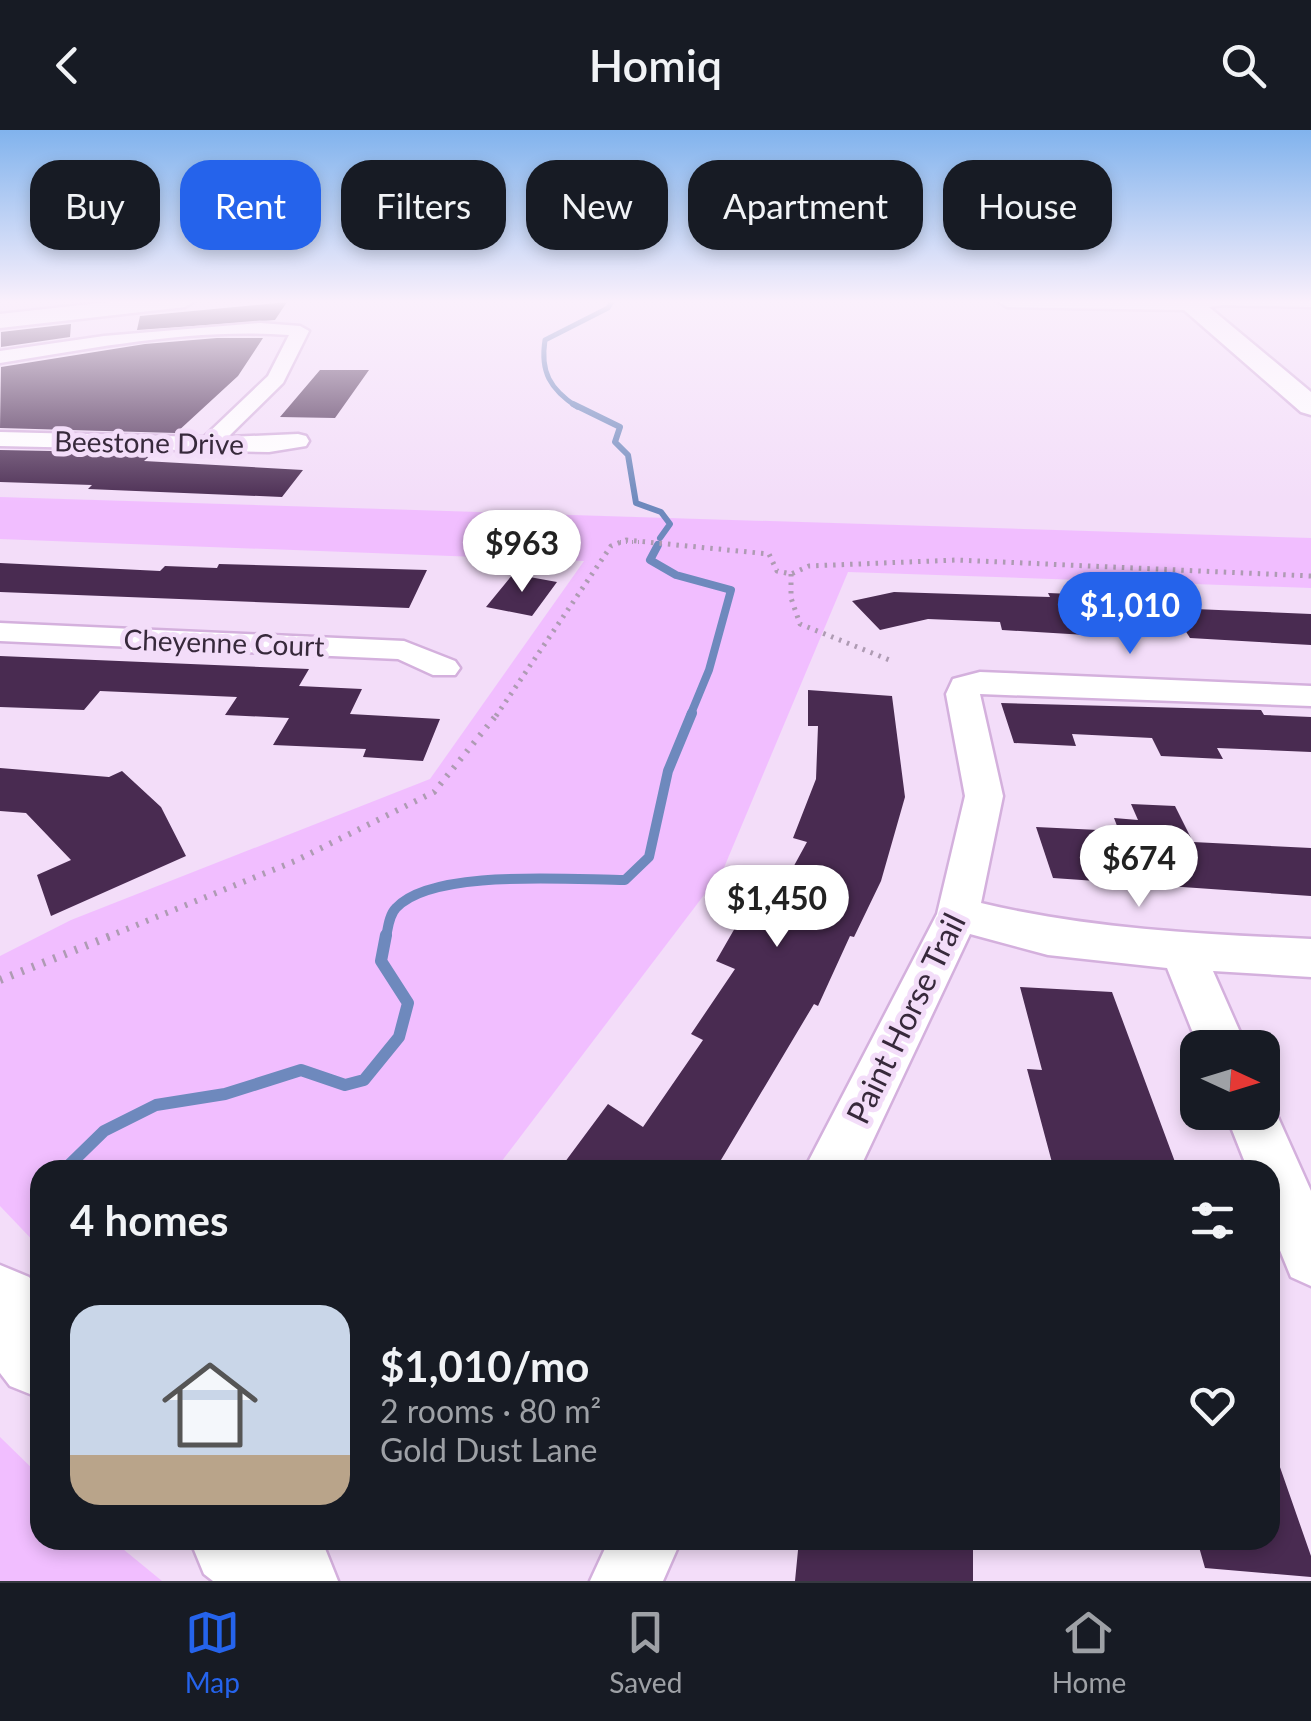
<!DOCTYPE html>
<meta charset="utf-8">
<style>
body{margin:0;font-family:Lato,sans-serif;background:#20242c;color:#f1f3f6;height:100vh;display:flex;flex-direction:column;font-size:38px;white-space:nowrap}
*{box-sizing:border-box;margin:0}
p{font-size:32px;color:#9ea1a6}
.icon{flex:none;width:55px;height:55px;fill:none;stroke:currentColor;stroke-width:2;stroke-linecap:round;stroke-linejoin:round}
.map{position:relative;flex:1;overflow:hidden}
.details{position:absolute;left:30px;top:1030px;width:1250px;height:390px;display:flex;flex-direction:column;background:#171b24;border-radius:30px;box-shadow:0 5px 15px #0003}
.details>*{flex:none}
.hud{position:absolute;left:30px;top:30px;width:1252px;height:90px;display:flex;gap:20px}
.needle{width:65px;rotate:94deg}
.controls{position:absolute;left:1180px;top:900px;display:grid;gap:20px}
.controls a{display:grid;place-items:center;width:100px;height:100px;border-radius:20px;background:#171b24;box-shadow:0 5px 15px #0003;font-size:50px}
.price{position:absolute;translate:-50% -85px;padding:0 22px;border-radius:35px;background:#fff;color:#222;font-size:32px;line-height:65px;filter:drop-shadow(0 2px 5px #0008)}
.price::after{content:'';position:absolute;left:50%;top:60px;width:30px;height:22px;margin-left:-15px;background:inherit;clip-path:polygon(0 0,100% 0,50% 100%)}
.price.current{background:#2563eb;color:#fff}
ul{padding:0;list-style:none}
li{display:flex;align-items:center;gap:30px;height:250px;padding:0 40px}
li span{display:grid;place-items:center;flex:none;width:280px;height:200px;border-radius:30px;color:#555}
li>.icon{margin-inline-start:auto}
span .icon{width:120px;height:120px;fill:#fffc;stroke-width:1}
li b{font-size:42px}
h2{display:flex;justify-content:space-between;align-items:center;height:120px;padding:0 40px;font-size:42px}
.tag{padding:0 35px;border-radius:30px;background:#171b24;box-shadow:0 5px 15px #0003;font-size:35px;line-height:90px}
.tag.current{background:#2563eb;color:#fff}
header{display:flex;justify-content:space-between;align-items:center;height:130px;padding:0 40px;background:#171b24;font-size:45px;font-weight:600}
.dock{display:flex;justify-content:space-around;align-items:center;height:140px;border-top:2px solid #363941;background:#171b24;font-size:28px;color:#9ea1a6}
.dock a{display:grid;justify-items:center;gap:5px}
.dock .current{color:#2563eb}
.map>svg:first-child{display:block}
.green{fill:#f1beff}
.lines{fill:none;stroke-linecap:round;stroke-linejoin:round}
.stream-far4{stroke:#6e89bd;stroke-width:5}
.stream-far3{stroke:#6e89bd;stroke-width:6}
.stream-far2{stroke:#6e89bd;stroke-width:8}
.stream-far1{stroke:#6e89bd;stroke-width:10}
.stream{stroke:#6e89bd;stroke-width:12}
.building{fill:#492b51}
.street-casing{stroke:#d4b0dd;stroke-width:5}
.secondary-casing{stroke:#d4b0dd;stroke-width:5}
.path-far3{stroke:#ae9bb3;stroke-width:4;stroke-dasharray:1 5;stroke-linecap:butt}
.path-far2{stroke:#ae9bb3;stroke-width:5;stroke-dasharray:2.5 6;stroke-linecap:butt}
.path-far1{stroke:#ae9bb3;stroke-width:6;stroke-dasharray:2.5 8;stroke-linecap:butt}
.path{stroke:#ae9bb3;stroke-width:8;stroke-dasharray:2.5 9;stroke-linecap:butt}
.street{fill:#fff;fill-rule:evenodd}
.secondary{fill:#fff;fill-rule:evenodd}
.labels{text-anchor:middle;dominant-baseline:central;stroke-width:10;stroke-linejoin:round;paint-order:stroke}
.far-street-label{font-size:28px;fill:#37293b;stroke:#f3ddf9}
.street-label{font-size:32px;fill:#37293b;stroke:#f3ddf9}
</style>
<header><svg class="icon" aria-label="back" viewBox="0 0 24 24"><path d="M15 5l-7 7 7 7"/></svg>Homiq<svg class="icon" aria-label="search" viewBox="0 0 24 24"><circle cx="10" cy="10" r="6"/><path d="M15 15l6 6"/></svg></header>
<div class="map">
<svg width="1311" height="1451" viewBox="0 0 1311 1451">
<rect width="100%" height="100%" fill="#f3ddf9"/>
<path class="green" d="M 0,367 L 1311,408 L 1311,458 L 848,442 L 723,740 L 495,1040 L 40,1040 L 40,1118 L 0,1076 L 0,826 L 71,790 L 430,649 L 584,431 L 0,409 Z
M 0,1307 L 40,1346 L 40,1410 L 112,1410 L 162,1451 L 0,1451 Z"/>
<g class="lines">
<path class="stream-far4" d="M 577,277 C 550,259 540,242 545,210 L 608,178 L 613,170"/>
<path class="stream-far3" d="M 573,274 L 620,297 L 615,312 L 628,325 L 636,373 L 661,382 L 670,394 L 660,408"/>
<path class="stream-far2" d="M 658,415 L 650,430 L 676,445 L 731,460 L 709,540 L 690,586"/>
<path class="stream-far1" d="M 386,807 C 388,798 389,785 396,778 C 432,738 572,750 625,750 L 649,727 L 668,641 L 692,583"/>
<path class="stream" d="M 64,1040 L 104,1001 L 156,975 L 225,964 L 301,940 L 345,955 L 364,950 L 399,907 L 408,873 L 381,831 L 386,805"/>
</g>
<path class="building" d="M 287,172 L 275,190 L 137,200 L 140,186 Z
M 71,194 L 70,207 L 1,217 L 1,202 Z
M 217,208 L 263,208 L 238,246 L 176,303 L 0,298 L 1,237 L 145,214 Z
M 320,240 L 369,240 L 335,288 L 280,287 Z
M 0,320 L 153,323 L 144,331 L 303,340 L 282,367 L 88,359 L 92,355 L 0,352 Z
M 0,433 L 160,441 L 165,436 L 217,438 L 219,434 L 427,440 L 409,478 L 0,462 Z
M 513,444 L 557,452 L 532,486 L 486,477 Z
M 894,462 L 1050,467 L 1048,463 L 1096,465 L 1119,507 L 1002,500 L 1000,492 L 928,489 L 880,500 L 852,471 Z
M 1171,478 L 1311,484 L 1311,515 L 1190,508 Z
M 0,526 L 309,539 L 299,556 L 362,559 L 350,584 L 440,589 L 423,631 L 363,627 L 366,619 L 273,615 L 289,588 L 225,585 L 237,567 L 100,561 L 84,580 L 0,577 Z
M 808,560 L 892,566 L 905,667 L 881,751 L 854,807 L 850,806 L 818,876 L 814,874 L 715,1040 L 559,1040 L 608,974 L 643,997 L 703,910 L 691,904 L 735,839 L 716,831 L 747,777 L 767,785 L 807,712 L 793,708 L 816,649 L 818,596 L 808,596 Z
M 1001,573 L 1261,580 L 1264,585 L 1311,587 L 1311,622 L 1217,618 L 1223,629 L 1161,626 L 1152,608 L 1072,604 L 1076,616 L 1014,613 Z
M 0,638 L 109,647 L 122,641 L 161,677 L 186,726 L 51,786 L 37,745 L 71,730 L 26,683 L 0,681 Z
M 1131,674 L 1175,676 L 1193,712 L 1311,718 L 1311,766 L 1053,748 L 1036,697 L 1119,701 L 1114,688 L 1138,690 Z
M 1020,857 L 1112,862 L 1178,1040 L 1054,1040 L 1027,939 L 1042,940 Z
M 1274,1320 L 1311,1426 L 1311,1447 L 1205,1438 L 1197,1410 L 1270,1410 L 1270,1321 Z
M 799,1410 L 973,1410 L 973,1451 L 795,1451 Z"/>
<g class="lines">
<g class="street-casing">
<path id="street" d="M 1211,170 L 1311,170 L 1311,177 L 1219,175 Z
M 260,193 L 300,196 L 309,201 L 283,253 L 228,307 L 298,304 L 306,306 L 309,311 L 306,316 L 269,322 L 0,316 L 0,302 L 204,307 L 268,246 L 289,205 C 194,198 94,218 0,233 L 0,221 L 104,206 Z
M 0,493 L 404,511 L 455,531 L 460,538 L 455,545 L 433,545 L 398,529 L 0,511 Z
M 980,542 L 1311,556 L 1311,576 L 980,564 L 1003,666 L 981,773 C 1090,799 1200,804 1311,809 L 1311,847 L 1213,841 L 1247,918 L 1199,918 L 1167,838 L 1048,825 L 970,804 L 859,1040 L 804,1040 L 937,784 L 965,666 L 946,564 L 953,549 Z
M 1262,962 L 1268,965 L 1311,1061 L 1311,1156 L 1291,1147 L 1270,1096 L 1270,1040 L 1248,1040 L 1225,982 L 1262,982 Z
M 609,1410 L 681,1410 L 663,1451 L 590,1451 Z"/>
</g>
<g class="secondary-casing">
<path id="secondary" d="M 127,170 L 196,170 L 185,177 L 0,198 L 0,184 Z
M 996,170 L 1226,170 L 1223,175 L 1209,177 L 1311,262 L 1311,285 L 1301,282 L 1184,180 L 1007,177 Z
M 0,1135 L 29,1147 L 40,1161 L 40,1268 L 10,1256 L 0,1243 Z
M 190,1410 L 315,1410 L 324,1416 L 338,1451 L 213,1451 L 204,1444 Z"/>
</g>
<path class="path-far3" d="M 620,412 L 650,412"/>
<path class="path-far2" d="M 791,444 L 791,468 L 800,494 L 892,531
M 496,586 L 611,416 L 626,410 L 769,424 L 777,441 L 791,444 L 809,436 L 957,430 L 1311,446"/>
<path class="path-far1" d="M 107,807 L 295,731 L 434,662 L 498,583"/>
<path class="path" d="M 0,850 L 113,805"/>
<use href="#street" class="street"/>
<use href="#secondary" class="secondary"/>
</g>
<linearGradient id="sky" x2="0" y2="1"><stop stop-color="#81b3ed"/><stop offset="0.46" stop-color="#faf0fc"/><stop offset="1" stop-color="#faf0fc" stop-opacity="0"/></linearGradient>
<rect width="1311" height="373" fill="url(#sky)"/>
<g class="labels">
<g class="far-street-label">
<text transform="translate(149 312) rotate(1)">Beestone Drive</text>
<text transform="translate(224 512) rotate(2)">Cheyenne Court</text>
</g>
<g class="street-label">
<text transform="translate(905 888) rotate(-64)">Paint Horse Trail</text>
</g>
</g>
</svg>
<div class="controls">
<a><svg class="needle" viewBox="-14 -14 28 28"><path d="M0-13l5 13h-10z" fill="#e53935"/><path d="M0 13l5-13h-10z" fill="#9ea1a6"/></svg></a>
</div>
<b class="price" style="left:522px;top:465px">$963</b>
<b class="price current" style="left:1130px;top:527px">$1,010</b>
<b class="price" style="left:1139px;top:780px">$674</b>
<b class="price" style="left:777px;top:820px">$1,450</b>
<div class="hud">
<a class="tag">Buy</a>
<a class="tag current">Rent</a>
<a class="tag">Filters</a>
<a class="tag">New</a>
<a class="tag">Apartment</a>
<a class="tag">House</a>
</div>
<section class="details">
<h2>4 homes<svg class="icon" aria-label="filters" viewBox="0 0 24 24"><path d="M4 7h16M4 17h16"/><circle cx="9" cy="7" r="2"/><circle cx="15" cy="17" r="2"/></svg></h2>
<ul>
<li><span style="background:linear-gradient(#c9d6e8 75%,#b9a48a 0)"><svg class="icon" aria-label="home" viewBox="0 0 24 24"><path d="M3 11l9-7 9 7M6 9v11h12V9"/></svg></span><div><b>$1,010/mo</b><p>2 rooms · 80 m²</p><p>Gold Dust Lane</p></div><svg class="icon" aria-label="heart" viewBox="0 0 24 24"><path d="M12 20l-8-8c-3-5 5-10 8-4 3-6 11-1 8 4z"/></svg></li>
</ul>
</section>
</div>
<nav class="dock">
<a class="current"><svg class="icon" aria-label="map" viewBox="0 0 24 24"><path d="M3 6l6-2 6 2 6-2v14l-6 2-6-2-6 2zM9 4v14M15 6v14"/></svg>Map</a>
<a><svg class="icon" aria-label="saved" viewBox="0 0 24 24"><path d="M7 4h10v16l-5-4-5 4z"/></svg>Saved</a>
<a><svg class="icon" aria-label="home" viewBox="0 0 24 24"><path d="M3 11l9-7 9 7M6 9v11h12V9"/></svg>Home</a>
</nav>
